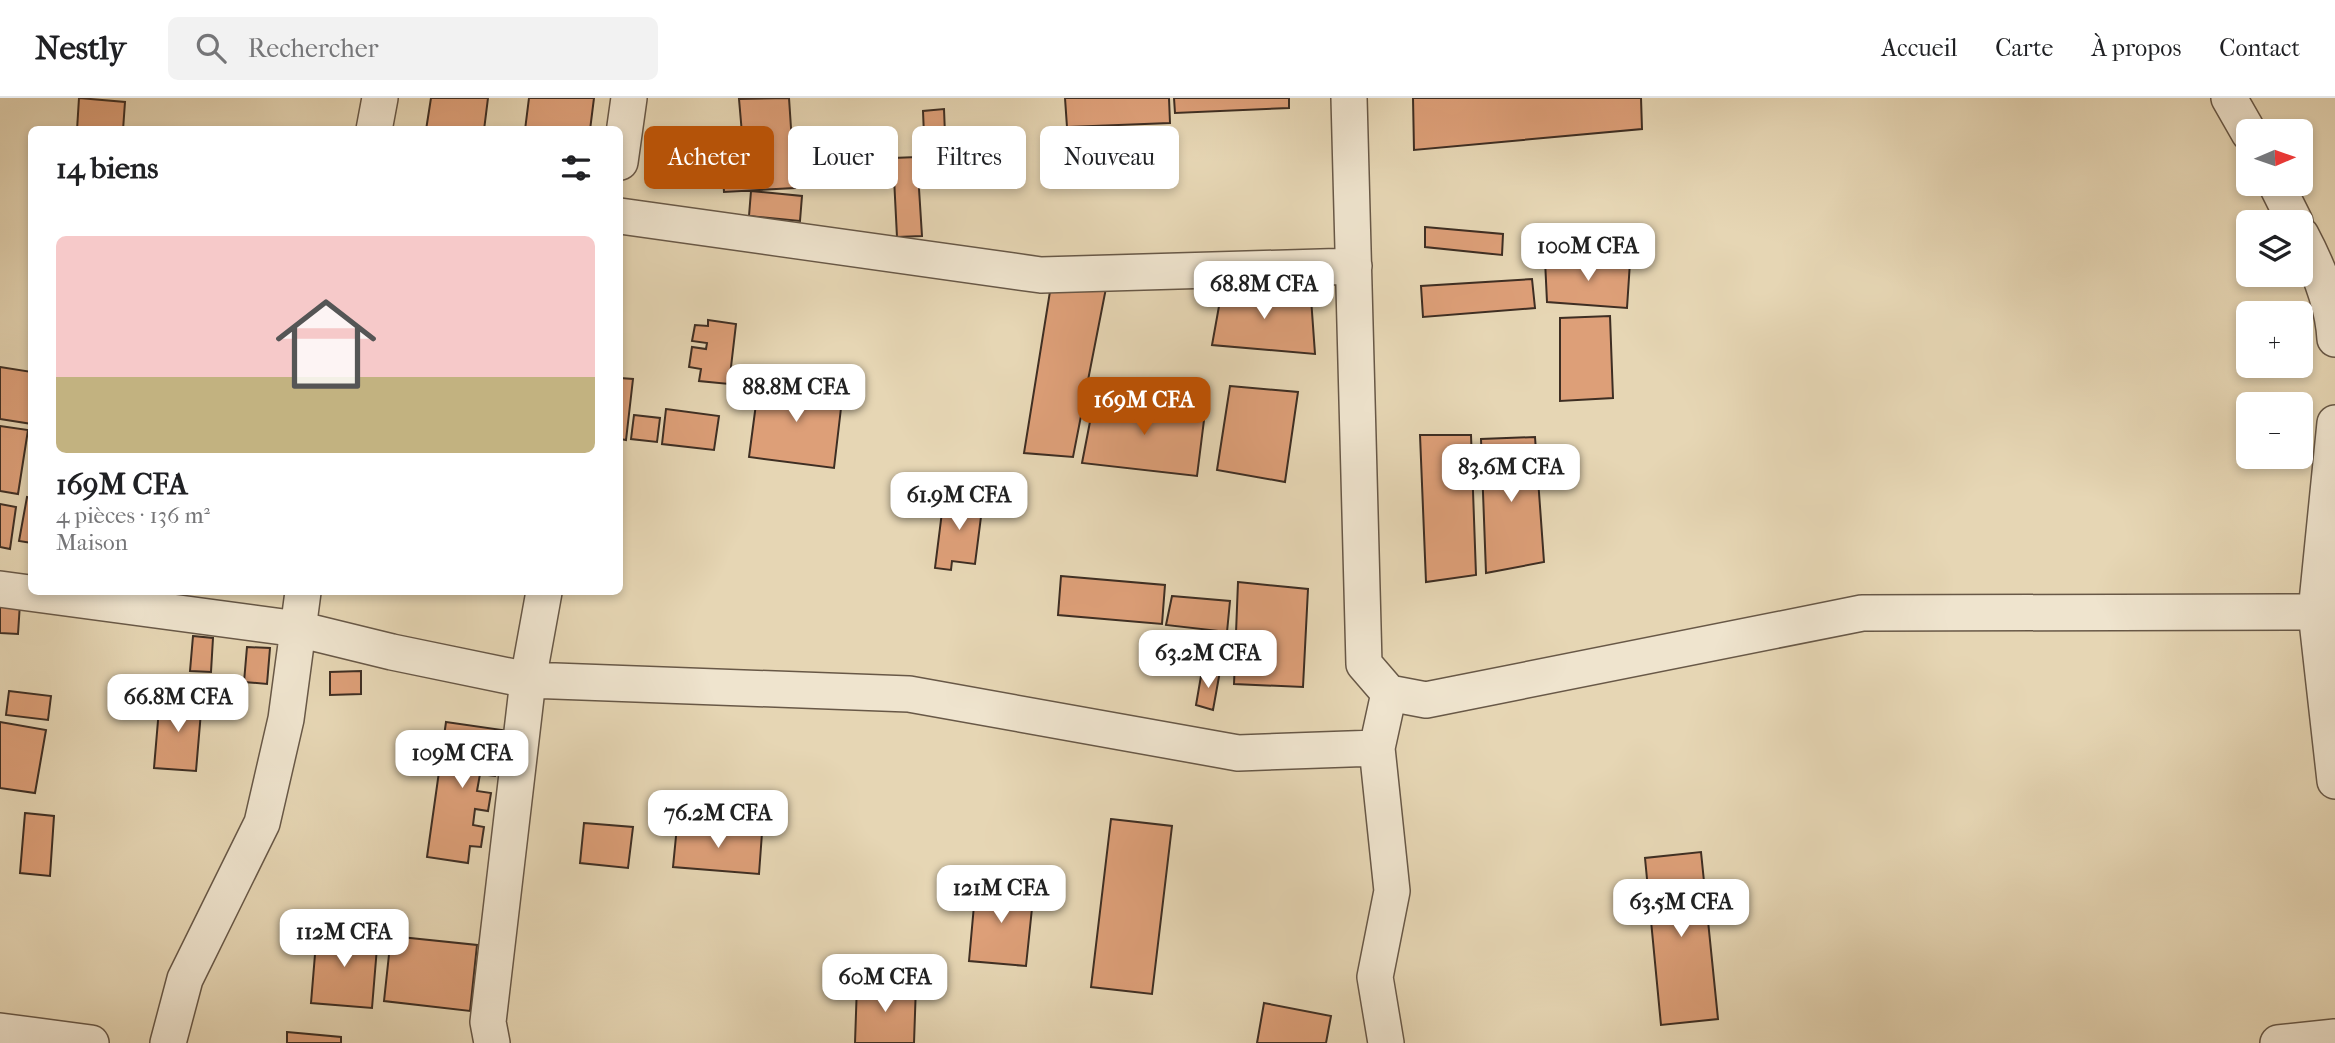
<!DOCTYPE html>
<html lang="fr">
<meta charset="utf-8">
<style>
body{margin:0;font-family:"IM FELL French Canon",serif;background:#f2f2f2;color:#202124;height:100vh;display:flex;flex-direction:column;font-size:26px;white-space:nowrap}
*{box-sizing:border-box;margin:0}
p{font-size:23px;color:#757577}
.icon{flex:none;width:38px;height:38px;fill:none;stroke:currentColor;stroke-width:2;stroke-linecap:round;stroke-linejoin:round}
.map{position:relative;flex:1;overflow:hidden}
.panel{position:absolute;left:28px;top:28px;width:595px;height:469px;display:flex;flex-direction:column;background:#fff;border-radius:10px;box-shadow:0 4px 10px #0003}
.panel>*{flex:none}
.guide{position:absolute;left:644px;top:28px;width:665px;height:63px;display:flex;gap:14px}
.needle{width:46px;rotate:88deg}
.buttons{position:absolute;left:2236px;top:21px;display:grid;gap:14px}
.buttons a{display:grid;place-items:center;width:77px;height:77px;border-radius:10px;background:#fff;box-shadow:0 4px 10px #0003;font-size:35px}
.price{position:absolute;translate:-50% -60px;padding:0 16px;border-radius:14px;background:#fff;color:#222;font-size:23px;line-height:46px;filter:drop-shadow(0 2px 4px #0008)}
.price::after{content:'';position:absolute;left:50%;top:42px;width:21px;height:16px;margin-left:-10px;background:inherit;clip-path:polygon(0 0,100% 0,50% 100%)}
.price.active{background:#b45309;color:#fff}
ul{padding:0;list-style:none}
li{display:grid;align-content:center;gap:14px;height:371px;padding:0 28px}
li span{display:grid;place-items:center;height:217px;border-radius:10px;color:#555}
li>.icon{margin-inline-start:auto}
span .icon{width:126px;height:126px;fill:#fffc;stroke-width:1}
li b{font-size:30px}
h2{display:flex;justify-content:space-between;align-items:center;height:84px;padding:0 28px;font-size:30px}
.chip{padding:0 24px;border-radius:10px;background:#fff;box-shadow:0 4px 10px #0003;font-size:24px;line-height:63px}
.chip.active{background:#b45309;color:#fff}
header{display:flex;align-items:center;gap:42px;box-sizing:border-box;height:98px;padding:0 35px;background:#fff;border-bottom:2px solid #e0e0e0}
header strong{font-size:33px}
nav{display:flex;gap:38px;margin-inline-start:auto;font-size:24px}
.search{width:490px;height:63px;background:#f2f2f2;display:flex;align-items:center;gap:18px;box-sizing:border-box;padding:0 24px;border-radius:10px;color:#757577;font-size:26px}
.map>svg:first-child{display:block}
.building{fill:#dd9f78;stroke:#3e2e23;stroke-width:2}
.lines{fill:none;stroke-linecap:round;stroke-linejoin:round}
.minor-casing{stroke:#685847;stroke-width:38}
.minor{stroke:#efe4ce;stroke-width:35}
</style>
<header>
<strong>Nestly</strong>
<div class="search"><svg class="icon" aria-label="search" viewBox="0 0 24 24"><circle cx="10" cy="10" r="6"/><path d="M15 15l6 6"/></svg>Rechercher</div>
<nav><a>Accueil</a><a>Carte</a><a>À propos</a><a>Contact</a></nav>
</header>
<div class="map">
<svg width="2335" height="945" viewBox="0 0 2335 945">
<rect width="100%" height="100%" fill="#e6d6b4"/>
<filter id="stains"><feTurbulence type="fractalNoise" baseFrequency=".00286" numOctaves="4"/><feColorMatrix values="0 0 0 0 .2 0 0 0 0 .09 0 0 0 0 .02 0 0 0 .5 -.17"/></filter>
<radialGradient id="worn" r=".72"><stop offset=".6" stop-color="#630" stop-opacity="0"/><stop offset="1" stop-color="#630" stop-opacity=".3"/></radialGradient>
<path class="building" d="M 79,0 L 125,4 L 123,32 L 77,32 Z
M 431,0 L 488,0 L 484,32 L 426,32 Z
M 529,0 L 594,0 L 590,32 L 525,32 Z
M 789,0 L 795,90 L 724,94 L 721,49 L 743,47 L 739,1 Z
M 1065,0 L 1169,0 L 1170,25 L 1067,29 Z
M 1174,0 L 1289,0 L 1289,10 L 1175,15 Z
M 1413,0 L 1641,0 L 1642,31 L 1414,52 Z
M 944,11 L 947,87 L 926,87 L 923,13 Z
M 917,59 L 922,138 L 897,139 L 893,60 Z
M 751,93 L 802,98 L 800,123 L 749,118 Z
M 1425,129 L 1503,136 L 1502,157 L 1425,149 Z
M 1545,162 L 1630,164 L 1627,210 L 1547,204 Z
M 1052,181 L 1107,185 L 1073,359 L 1024,355 Z
M 1532,181 L 1535,210 L 1423,219 L 1421,188 Z
M 1223,186 L 1311,200 L 1315,256 L 1212,247 Z
M 1610,218 L 1613,300 L 1560,303 L 1560,220 Z
M 708,222 L 736,226 L 729,286 L 699,283 L 701,271 L 689,269 L 692,249 L 706,251 L 707,245 L 692,243 L 695,227 L 708,228 Z
M 0,269 L 32,274 L 32,326 L 0,321 Z
M 620,280 L 633,281 L 626,342 L 620,341 Z
M 759,283 L 843,293 L 834,370 L 749,359 Z
M 1230,288 L 1298,294 L 1285,384 L 1217,372 Z
M 1095,298 L 1205,314 L 1197,378 L 1082,365 Z
M 666,311 L 719,318 L 714,352 L 662,346 Z
M 634,317 L 660,320 L 657,344 L 631,341 Z
M 0,328 L 28,332 L 18,396 L 0,393 Z
M 1420,337 L 1471,337 L 1476,477 L 1426,484 Z
M 1535,339 L 1544,464 L 1486,475 L 1481,341 Z
M 944,398 L 983,403 L 975,466 L 952,463 L 951,472 L 935,470 Z
M 27,399 L 32,400 L 32,445 L 19,443 Z
M 0,406 L 16,409 L 10,451 L 0,449 Z
M 1061,478 L 1165,487 L 1162,526 L 1058,517 Z
M 1238,484 L 1308,491 L 1303,589 L 1234,586 Z
M 1172,498 L 1230,503 L 1227,534 L 1166,527 Z
M 0,504 L 20,505 L 18,536 L 0,535 Z
M 193,538 L 213,540 L 211,574 L 190,573 Z
M 247,549 L 270,550 L 267,586 L 244,584 Z
M 361,573 L 361,596 L 330,597 L 330,574 Z
M 1220,573 L 1213,612 L 1196,607 L 1201,578 Z
M 9,593 L 51,598 L 48,622 L 6,617 Z
M 160,599 L 202,602 L 196,673 L 154,670 Z
M 0,624 L 46,632 L 35,695 L 0,690 Z
M 446,624 L 502,632 L 495,678 L 480,676 L 477,693 L 491,695 L 488,713 L 475,711 L 473,727 L 484,729 L 481,749 L 470,748 L 468,765 L 427,759 Z
M 25,715 L 54,718 L 50,778 L 20,775 Z
M 1111,721 L 1172,728 L 1152,896 L 1091,889 Z
M 584,725 L 633,729 L 628,770 L 580,765 Z
M 677,728 L 762,735 L 759,776 L 673,769 Z
M 1701,754 L 1718,921 L 1661,927 L 1645,760 Z
M 976,785 L 1034,791 L 1026,868 L 969,863 Z
M 317,832 L 378,837 L 372,910 L 311,905 Z
M 391,838 L 477,847 L 470,913 L 384,903 Z
M 857,886 L 916,887 L 914,945 L 855,945 Z
M 1264,905 L 1331,918 L 1326,945 L 1257,945 Z
M 287,934 L 341,939 L 341,945 L 287,945 Z"/>
<g class="lines">
<g class="minor-casing">
<path id="minor" d="M 1349,0 L 1364,566 L 1389,595 L 1426,602 L 1862,515 L 2316,514 L 2335,516
M 2229,0 L 2249,35
M 374,32 L 380,0
M 620,64 L 629,0
M 2276,86 L 2295,124
M 620,118 L 1041,177 L 1354,168
M 2301,137 C 2318,169 2333,205 2335,241
M 2335,325 L 2316,514 L 2335,683
M 0,491 L 298,531 L 392,554 L 528,582 L 909,596 L 1238,655 L 1377,650
M 0,933 L 91,945
M 168,945 L 185,881 L 262,725 L 286,621 L 303,494
M 492,945 L 488,924 L 528,582 L 544,494
M 1386,945 L 1375,879 L 1392,793 L 1377,650 L 1389,595
M 2278,945 L 2335,939"/>
</g>
<use href="#minor" class="minor"/>
</g>
<rect width="100%" height="100%" filter="url(#stains)"/>
<rect width="100%" height="100%" fill="url(#worn)"/>
</svg>
<div class="buttons">
<a><svg class="needle" viewBox="-14 -14 28 28"><path d="M0-13l5 13h-10z" fill="#e53935"/><path d="M0 13l5-13h-10z" fill="#757577"/></svg></a>
<a><svg class="icon" aria-label="layers" viewBox="0 0 24 24"><path d="M12 4l9 5-9 5-9-5zM3 14l9 5 9-5"/></svg></a>
<a>+</a>
<a>−</a>
</div>
<b class="price" style="left:1588px;top:185px">100M CFA</b>
<b class="price" style="left:1264px;top:223px">68.8M CFA</b>
<b class="price" style="left:796px;top:326px">88.8M CFA</b>
<b class="price active" style="left:1144px;top:339px">169M CFA</b>
<b class="price" style="left:1511px;top:406px">83.6M CFA</b>
<b class="price" style="left:959px;top:434px">61.9M CFA</b>
<b class="price" style="left:1208px;top:592px">63.2M CFA</b>
<b class="price" style="left:178px;top:636px">66.8M CFA</b>
<b class="price" style="left:462px;top:692px">109M CFA</b>
<b class="price" style="left:718px;top:752px">76.2M CFA</b>
<b class="price" style="left:1001px;top:827px">121M CFA</b>
<b class="price" style="left:1681px;top:841px">63.5M CFA</b>
<b class="price" style="left:344px;top:871px">112M CFA</b>
<b class="price" style="left:885px;top:916px">60M CFA</b>
<div class="guide">
<a class="chip active">Acheter</a>
<a class="chip">Louer</a>
<a class="chip">Filtres</a>
<a class="chip">Nouveau</a>
</div>
<section class="panel">
<h2>14 biens<svg class="icon" aria-label="filters" viewBox="0 0 24 24"><path d="M4 7h16M4 17h16"/><circle cx="9" cy="7" r="2"/><circle cx="15" cy="17" r="2"/></svg></h2>
<ul>
<li><span style="background:linear-gradient(#f6c9c9 65%,#c2b280 0)"><svg class="icon" aria-label="home" viewBox="0 0 24 24"><path d="M3 11l9-7 9 7M6 9v11h12V9"/></svg></span><div><b>169M CFA</b><p>4 pièces · 136 m²</p><p>Maison</p></div></li>
</ul>
</section>
</div>
